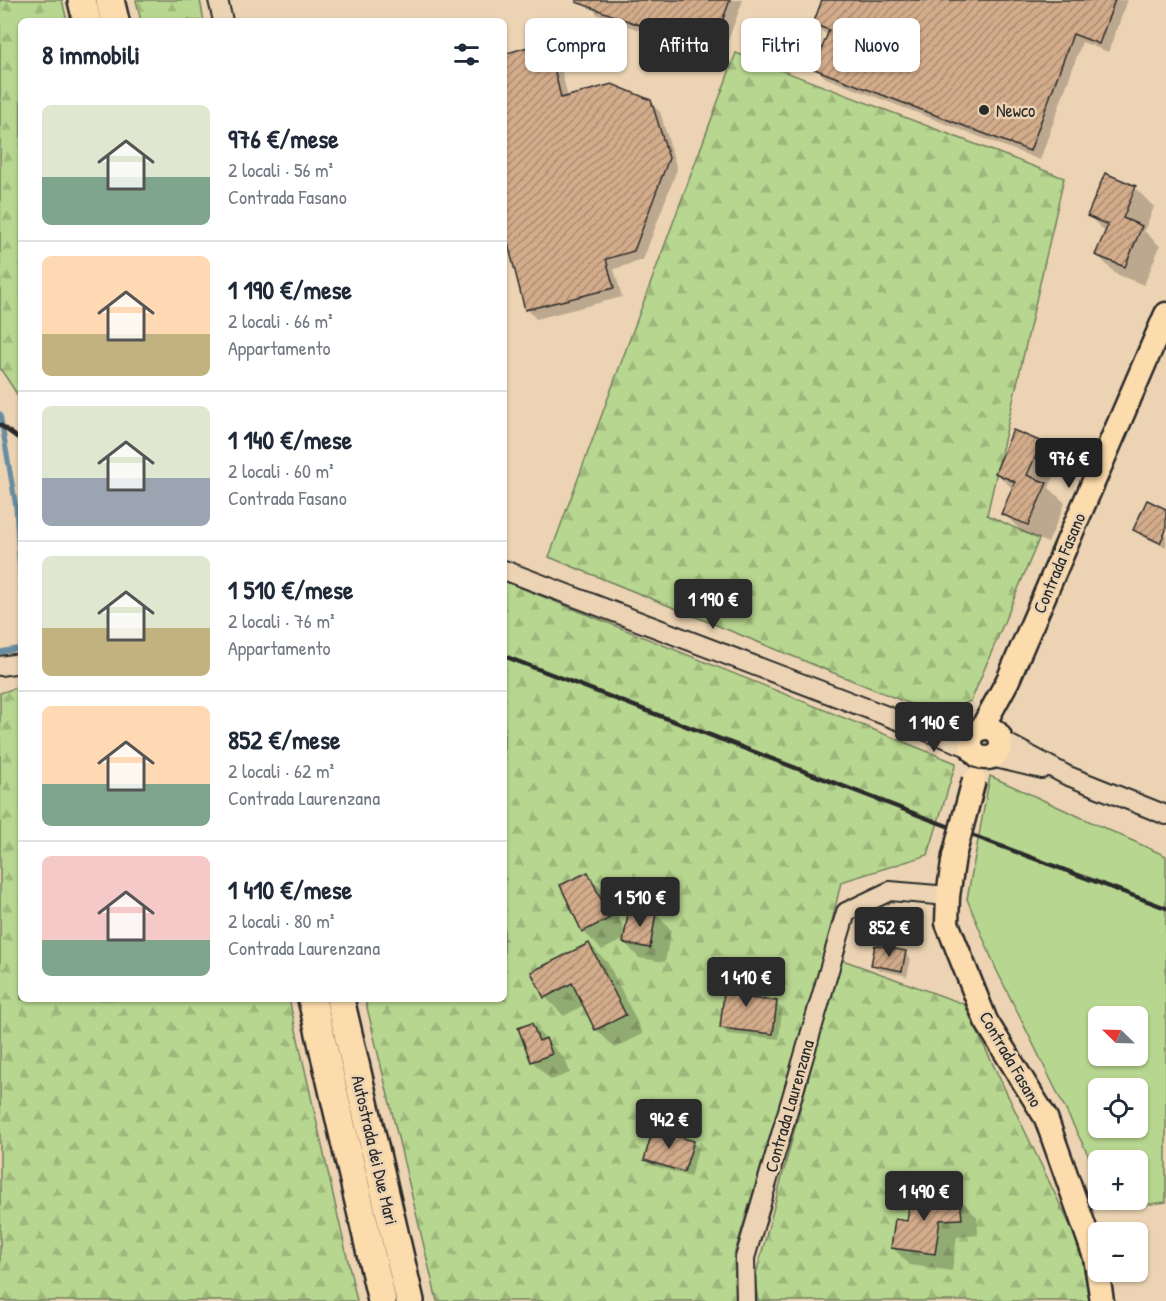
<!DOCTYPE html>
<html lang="it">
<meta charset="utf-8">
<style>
body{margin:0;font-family:"Patrick Hand",sans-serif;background:#f2f2f3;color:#1f2937;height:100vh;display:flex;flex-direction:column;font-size:22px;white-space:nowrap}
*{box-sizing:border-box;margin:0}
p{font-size:20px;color:#747a83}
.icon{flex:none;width:33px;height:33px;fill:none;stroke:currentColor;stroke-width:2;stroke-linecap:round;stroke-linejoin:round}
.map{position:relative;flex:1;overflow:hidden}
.panel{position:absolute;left:18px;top:18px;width:489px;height:984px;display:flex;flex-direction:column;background:#fff;border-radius:9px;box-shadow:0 2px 4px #0004}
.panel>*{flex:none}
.guide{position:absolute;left:525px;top:18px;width:550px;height:54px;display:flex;gap:12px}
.needle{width:39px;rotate:293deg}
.controls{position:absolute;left:1088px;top:1006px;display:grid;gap:12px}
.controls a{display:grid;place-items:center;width:60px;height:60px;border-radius:9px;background:#fff;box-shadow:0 2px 4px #0004;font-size:30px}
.price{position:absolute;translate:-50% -51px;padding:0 14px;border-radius:6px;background:#2b2b2b;color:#fff;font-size:20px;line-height:39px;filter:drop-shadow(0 2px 3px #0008)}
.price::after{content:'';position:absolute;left:50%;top:36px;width:18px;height:14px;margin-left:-9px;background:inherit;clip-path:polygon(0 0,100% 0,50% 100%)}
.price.current{background:#222;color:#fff}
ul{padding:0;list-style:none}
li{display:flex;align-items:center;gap:18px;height:150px;padding:0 24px}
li+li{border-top:2px solid #e0e1e3}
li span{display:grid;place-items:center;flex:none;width:168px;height:120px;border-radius:9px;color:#555}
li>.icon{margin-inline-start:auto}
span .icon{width:72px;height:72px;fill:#fffc;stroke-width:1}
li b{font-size:26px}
h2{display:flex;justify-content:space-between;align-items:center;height:72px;padding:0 24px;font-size:26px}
.pill{padding:0 21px;border-radius:9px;background:#fff;box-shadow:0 2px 4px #0004;font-size:21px;line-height:54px}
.pill.current{background:#2b2b2b;color:#fff}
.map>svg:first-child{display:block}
.green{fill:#b7d68f;stroke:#71805d;stroke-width:1.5;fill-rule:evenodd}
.forest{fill:url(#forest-firs);stroke:#71805d;stroke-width:1.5}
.shadow{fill:#0003}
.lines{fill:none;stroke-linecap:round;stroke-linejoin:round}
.stream{stroke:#688da2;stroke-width:5}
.building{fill:url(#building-hatch);stroke:#2b2b2b;stroke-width:1.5}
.minor-casing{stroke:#2b2b2b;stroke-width:22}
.major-casing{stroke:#2b2b2b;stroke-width:27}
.highway-casing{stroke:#2b2b2b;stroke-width:32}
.minor{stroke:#ebd3b3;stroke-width:18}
.major{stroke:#fcdcac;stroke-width:22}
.highway{stroke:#fcdcac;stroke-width:27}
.rail{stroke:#2b2b2b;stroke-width:4.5}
.major-bridge-casing{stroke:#2b2b2b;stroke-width:27;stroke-linecap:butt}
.major-bridge{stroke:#fcdcac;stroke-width:22}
.poi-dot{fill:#2b2b2b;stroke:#ebd3b3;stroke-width:2}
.labels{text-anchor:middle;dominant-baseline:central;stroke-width:5;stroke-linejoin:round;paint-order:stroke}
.poi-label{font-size:18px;fill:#2b2b2b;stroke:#ebd3b3;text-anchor:start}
.street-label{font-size:18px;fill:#2b2b2b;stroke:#ebd3b3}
</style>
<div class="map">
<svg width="1166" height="1301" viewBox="0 0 1166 1301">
<defs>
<pattern id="forest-firs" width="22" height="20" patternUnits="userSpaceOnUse" patternTransform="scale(1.5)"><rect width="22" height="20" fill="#b7d68f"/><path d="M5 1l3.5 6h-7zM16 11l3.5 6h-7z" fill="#9eb87c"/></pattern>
<pattern id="building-hatch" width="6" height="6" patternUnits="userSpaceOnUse" patternTransform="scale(1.5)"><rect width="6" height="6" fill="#d3ac8b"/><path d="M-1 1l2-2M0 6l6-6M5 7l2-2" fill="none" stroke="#ab8c72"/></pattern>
</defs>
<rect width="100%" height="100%" fill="#ebd3b3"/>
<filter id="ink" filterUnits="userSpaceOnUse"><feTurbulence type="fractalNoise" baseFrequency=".0167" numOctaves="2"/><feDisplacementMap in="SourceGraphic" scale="12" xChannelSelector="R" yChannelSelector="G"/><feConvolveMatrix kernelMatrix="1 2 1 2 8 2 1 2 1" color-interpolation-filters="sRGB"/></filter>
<g filter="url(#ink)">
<path class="green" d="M 990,776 L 1166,856 L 1166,1202 L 1114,1209 L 1110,1200 L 1137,1200 L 1137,1161 L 1098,1161 L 1098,1175 L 996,969 L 967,899 ZM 1098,1017 L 1137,1017 L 1137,1056 L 1098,1056 ZM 1098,1089 L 1137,1089 L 1137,1128 L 1098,1128 Z"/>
<path class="forest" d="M 0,0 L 62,0 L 67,21 L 21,21 L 21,433 L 19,397 L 0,368 Z
M 136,0 L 200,0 L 204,21 L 141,21 Z
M 736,53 L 1064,178 L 987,515 L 1039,539 L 971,701 L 937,715 L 549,557 Z
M 504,581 L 956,763 L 928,855 L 841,882 L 823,960 L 734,1255 L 736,1301 L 437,1301 L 365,999 L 504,999 Z
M 21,686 L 21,999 L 289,999 L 357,1301 L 0,1301 L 0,693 Z
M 840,959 L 964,1004 L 1080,1246 L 1089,1301 L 758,1301 L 755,1278 Z"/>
<path class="shadow" d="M 591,0 L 743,0 L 721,60 L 598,15 L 589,5 Z
M 821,0 L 1128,0 L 1108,52 L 1082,42 L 1040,160 L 826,78 L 816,69 L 829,35 L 824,33 L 814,24 L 823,2 Z
M 547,43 L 557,52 L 568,98 L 650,102 L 660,112 L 677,169 L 643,260 L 614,269 L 622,297 L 536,319 L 527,309 L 504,222 L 504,55 Z
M 1135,188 L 1154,207 L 1144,231 L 1160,246 L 1144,285 L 1116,274 L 1097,255 L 1106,233 L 1089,216 Z
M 1041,444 L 1060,463 L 1049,488 L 1065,503 L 1048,543 L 1022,532 L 1003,513 L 1013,489 L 996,473 Z
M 1166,511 L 1166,547 L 1141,536 L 1135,530 Z
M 587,874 L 606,893 L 626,934 L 656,914 L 671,930 L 665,962 L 639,958 L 624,942 L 625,939 L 602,950 L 583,931 Z
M 589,944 L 608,963 L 643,1034 L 615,1048 L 596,1029 L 584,1005 L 564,1016 L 545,997 Z
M 905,953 L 911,959 L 907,976 L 879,970 L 873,964 Z
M 751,978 L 757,985 L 755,1000 L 776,1003 L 782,1009 L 779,1039 L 728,1034 L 722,1028 Z
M 532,1025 L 565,1059 L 570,1073 L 551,1080 L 532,1061 Z
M 693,1142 L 699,1148 L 690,1177 L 652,1165 L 646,1159 Z
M 943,1197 L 946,1201 L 960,1200 L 977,1217 L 978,1235 L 957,1237 L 952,1271 L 910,1265 L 892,1247 L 908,1223 Z"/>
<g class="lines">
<path class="stream" d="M 0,414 L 16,507 L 21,589
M 0,652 L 21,648"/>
</g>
<path class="building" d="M 576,0 L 730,0 L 711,51 L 576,2 Z
M 822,0 L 1115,0 L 1099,44 L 1073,34 L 1030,151 L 814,69 L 829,30 L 813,24 Z
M 548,41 L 561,98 L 612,84 L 651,100 L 669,158 L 634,251 L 606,259 L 614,288 L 525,310 L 504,228 L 504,54 Z
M 1105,173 L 1136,186 L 1123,218 L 1142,226 L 1125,267 L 1095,255 L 1108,225 L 1087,216 Z
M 1013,430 L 1042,442 L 1027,475 L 1047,483 L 1028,525 L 1001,514 L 1015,482 L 995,473 Z
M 1147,500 L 1166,509 L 1166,530 L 1160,543 L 1133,530 Z
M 588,872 L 610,918 L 582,932 L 560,885 Z
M 629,908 L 656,913 L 650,948 L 623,943 Z
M 589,943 L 626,1015 L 595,1030 L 572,983 L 544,998 L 531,972 Z
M 875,945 L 906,951 L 902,971 L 871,965 Z
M 726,974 L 752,977 L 749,998 L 777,1001 L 773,1034 L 720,1028 Z
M 532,1023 L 539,1041 L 546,1038 L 552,1054 L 531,1062 L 518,1028 Z
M 653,1129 L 694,1141 L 684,1172 L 644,1160 Z
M 911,1191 L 943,1196 L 943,1200 L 960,1198 L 962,1219 L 940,1220 L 935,1254 L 891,1248 L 895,1219 L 907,1221 Z"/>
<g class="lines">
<g class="minor-casing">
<path id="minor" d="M 218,0 L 223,21
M 504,570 L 971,748
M 0,666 L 21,663
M 1001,740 L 1066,775 L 1166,815
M 991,757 L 1042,769
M 746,1301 L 745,1258 L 846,912 L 890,891 L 948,896"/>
</g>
<g class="major-casing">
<path id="major" d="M971 743a15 15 0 1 1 30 0a15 15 0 1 1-30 0Z
M 982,728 L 1008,680 L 1166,314
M 954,856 L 948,896 L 947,923 L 986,1021 L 1046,1118 L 1095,1257 L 1102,1301"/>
</g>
<g class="highway-casing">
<path id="highway" d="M 82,0 L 87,21
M 110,0 L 115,21
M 312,999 L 382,1301
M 340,999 L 410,1301"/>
</g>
<use href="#minor" class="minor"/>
<use href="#major" class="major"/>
<use href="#highway" class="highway"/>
<path class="rail" d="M 0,425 L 21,440
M 504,656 L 926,818 L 1166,908"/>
<g class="major-bridge-casing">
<path id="major-bridge" d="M 954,856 L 974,780"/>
</g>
<use href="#major-bridge" class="major-bridge"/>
</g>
</g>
<circle class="poi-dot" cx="984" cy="110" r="6"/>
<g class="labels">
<g class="poi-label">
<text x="996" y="110">Newco</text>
</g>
<g class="street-label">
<text transform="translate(1059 563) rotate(-67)">Contrada Fasano</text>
<text transform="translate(1011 1059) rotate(60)">Contrada Fasano</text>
<text transform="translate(789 1106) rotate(-74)">Contrada Laurenzana</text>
<text transform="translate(375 1150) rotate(77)">Autostrada dei Due Mari</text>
</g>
</g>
</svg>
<div class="controls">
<a><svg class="needle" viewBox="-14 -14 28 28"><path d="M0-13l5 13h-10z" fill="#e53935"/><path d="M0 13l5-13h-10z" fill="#747a83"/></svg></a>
<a><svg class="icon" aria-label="locate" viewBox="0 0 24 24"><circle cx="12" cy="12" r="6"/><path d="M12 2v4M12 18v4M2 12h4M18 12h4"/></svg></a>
<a>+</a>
<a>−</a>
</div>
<b class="price current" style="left:1069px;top:489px">976 €</b>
<b class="price" style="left:713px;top:630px">1 190 €</b>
<b class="price" style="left:934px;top:753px">1 140 €</b>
<b class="price" style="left:640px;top:928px">1 510 €</b>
<b class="price" style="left:889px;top:958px">852 €</b>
<b class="price" style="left:746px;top:1008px">1 410 €</b>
<b class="price" style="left:669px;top:1150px">942 €</b>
<b class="price" style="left:924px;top:1222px">1 490 €</b>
<div class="guide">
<a class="pill">Compra</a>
<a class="pill current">Affitta</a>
<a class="pill">Filtri</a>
<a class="pill">Nuovo</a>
</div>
<section class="panel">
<h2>8 immobili<svg class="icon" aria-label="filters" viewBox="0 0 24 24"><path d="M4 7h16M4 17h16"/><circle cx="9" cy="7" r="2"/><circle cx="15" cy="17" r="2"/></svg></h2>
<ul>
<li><span style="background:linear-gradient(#dfe7d0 60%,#7fa58c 0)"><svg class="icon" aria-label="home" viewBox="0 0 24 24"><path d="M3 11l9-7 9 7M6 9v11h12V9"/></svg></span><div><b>976 €/mese</b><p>2 locali · 56 m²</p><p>Contrada Fasano</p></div></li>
<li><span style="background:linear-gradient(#ffd9b3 65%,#c2b280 0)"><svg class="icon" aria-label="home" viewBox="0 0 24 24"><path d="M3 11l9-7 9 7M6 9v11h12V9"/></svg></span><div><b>1 190 €/mese</b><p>2 locali · 66 m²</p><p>Appartamento</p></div></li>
<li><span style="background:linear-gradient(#dfe7d0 60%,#9aa5b1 0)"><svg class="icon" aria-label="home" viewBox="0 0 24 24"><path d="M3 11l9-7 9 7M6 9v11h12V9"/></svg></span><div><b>1 140 €/mese</b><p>2 locali · 60 m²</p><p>Contrada Fasano</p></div></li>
<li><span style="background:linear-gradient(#dfe7d0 60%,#c2b280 0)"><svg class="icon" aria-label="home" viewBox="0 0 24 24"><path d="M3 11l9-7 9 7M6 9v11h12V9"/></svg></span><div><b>1 510 €/mese</b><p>2 locali · 76 m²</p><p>Appartamento</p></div></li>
<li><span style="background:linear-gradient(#ffd9b3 65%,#7fa58c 0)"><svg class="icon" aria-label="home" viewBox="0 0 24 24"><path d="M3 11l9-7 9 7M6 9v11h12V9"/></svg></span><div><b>852 €/mese</b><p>2 locali · 62 m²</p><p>Contrada Laurenzana</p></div></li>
<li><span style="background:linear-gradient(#f6c9c9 70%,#7fa58c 0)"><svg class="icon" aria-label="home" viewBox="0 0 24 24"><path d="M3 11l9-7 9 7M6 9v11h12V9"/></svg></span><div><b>1 410 €/mese</b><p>2 locali · 80 m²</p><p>Contrada Laurenzana</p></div></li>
</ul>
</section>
</div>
